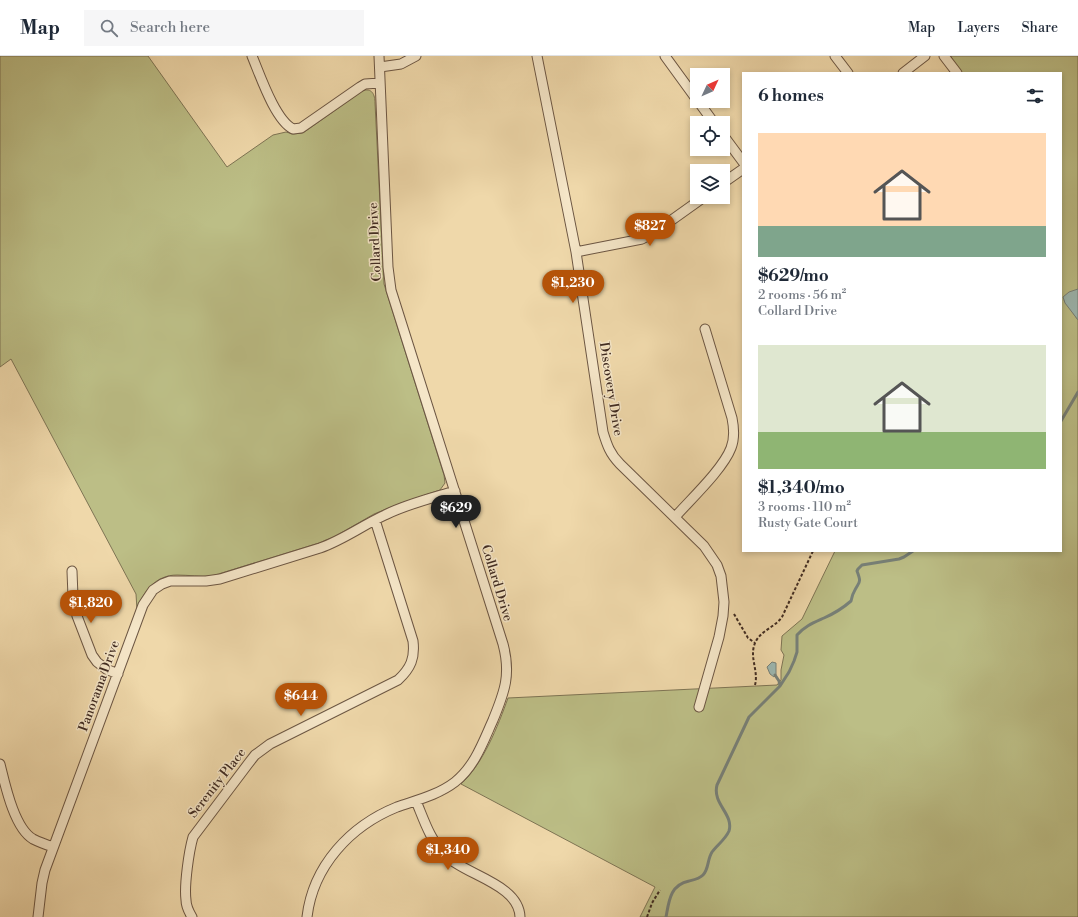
<!DOCTYPE html>
<meta charset="utf-8">
<style>
body{margin:0;font-family:"Libre Bodoni",serif;background:#f6f6f7;color:#1f2937;height:100vh;display:flex;flex-direction:column;font-size:15px;white-space:nowrap}
*{box-sizing:border-box;margin:0}
p{font-size:13px;color:#747a83}
.icon{flex:none;width:22px;height:22px;fill:none;stroke:currentColor;stroke-width:2;stroke-linecap:round;stroke-linejoin:round}
.map{position:relative;flex:1;overflow:hidden}
.side{position:absolute;left:742px;top:16px;width:320px;height:480px;display:flex;flex-direction:column;background:#fff;border-radius:0px;box-shadow:0 2px 6px #0003}
.side>*{flex:none}
.needle{width:26px;rotate:46deg}
.controls{position:absolute;left:690px;top:12px;display:grid;gap:8px}
.controls a{display:grid;place-items:center;width:40px;height:40px;border-radius:0px;background:#fff;box-shadow:0 2px 6px #0003;font-size:20px}
.price{position:absolute;translate:-50% -34px;padding:0 9px;border-radius:14px;background:#b45309;color:#fff;font-size:13px;line-height:26px;filter:drop-shadow(0 1px 2px #0008)}
.price::after{content:'';position:absolute;left:50%;top:24px;width:12px;height:9px;margin-left:-6px;background:inherit;clip-path:polygon(0 0,100% 0,50% 100%)}
.price.on{background:#222;color:#fff}
ul{padding:0;list-style:none}
li{display:grid;align-content:center;gap:8px;height:212px;padding:0 16px}
li span{display:grid;place-items:center;height:124px;border-radius:0px;color:#555}
li>.icon{margin-inline-start:auto}
span .icon{width:72px;height:72px;fill:#fffc;stroke-width:1}
li b{font-size:17px}
h2{display:flex;justify-content:space-between;align-items:center;height:48px;padding:0 16px;font-size:17px}
header{display:flex;align-items:center;gap:24px;box-sizing:border-box;height:56px;padding:0 20px;background:#fff;border-bottom:1px solid #e0e1e3}
header strong{font-size:19px}
nav{display:flex;gap:22px;margin-inline-start:auto;font-size:14px}
.search{width:280px;height:36px;background:#f6f6f7;display:flex;align-items:center;gap:10px;box-sizing:border-box;padding:0 14px;border-radius:0px;color:#747a83;font-size:15px}
.map>svg:first-child{display:block}
.green{fill:#bcbe86;stroke:#7e7454}
.water{fill:#9cb8b2;stroke:#778078}
.lines{fill:none;stroke-linecap:round;stroke-linejoin:round}
.stream{stroke:#778078;stroke-width:3}
.minor-casing{stroke:#6c5643;stroke-width:11}
.path{stroke:#402b21;stroke-width:2;stroke-dasharray:3 2;stroke-linecap:butt}
.minor{stroke:#f5e6c8;stroke-width:9}
.labels{text-anchor:middle;dominant-baseline:central;stroke-width:3;stroke-linejoin:round;paint-order:stroke}
.street-label{font-size:13px;fill:#402b21;stroke:#f5e6c8}
</style>
<header>
<strong>Map</strong>
<div class="search"><svg class="icon" aria-label="search" viewBox="0 0 24 24"><circle cx="10" cy="10" r="6"/><path d="M15 15l6 6"/></svg>Search here</div>
<nav><a>Map</a><a>Layers</a><a>Share</a></nav>
</header>
<div class="map">
<svg width="1078" height="861" viewBox="0 0 1078 861">
<rect width="100%" height="100%" fill="#efd8aa"/>
<filter id="stains"><feTurbulence type="fractalNoise" baseFrequency=".005" numOctaves="4"/><feColorMatrix values="0 0 0 0 .2 0 0 0 0 .09 0 0 0 0 .02 0 0 0 .5 -.17"/></filter>
<radialGradient id="worn" r=".72"><stop offset=".6" stop-color="#630" stop-opacity="0"/><stop offset="1" stop-color="#630" stop-opacity=".3"/></radialGradient>
<path class="green" d="M 0,0 L 148,0 L 227,111 L 273,79 L 286,76 L 293,78 L 303,77 L 362,35 C 372,31 375,39 375,47 L 384,228 L 444,419 L 445,427 L 440,434 L 401,447 L 374,458 L 334,481 L 319,487 L 212,520 C 200,521 189,519 177,519 C 156,519 143,535 137,554 L 136,538 L 11,303 L 0,311 Z
M 951,0 L 1078,0 L 1078,233 L 1064,244 L 1078,264 L 1078,861 L 640,861 L 655,831 L 461,728 C 483,708 498,670 508,642 L 777,629 L 781,624 L 781,614 L 784,599 L 781,594 L 782,580 L 802,563 L 835,495 L 1061,495 L 1061,17 L 960,17 L 953,6 Z"/>
<path class="water" d="M 1078,233 L 1078,264 L 1065,247 L 1063,241 L 1069,236 Z
M 772,606 L 776,607 L 776,619 L 774,621 L 770,618 L 767,611 Z"/>
<g class="lines">
<path class="stream" d="M 1061,365 L 1078,336
M 775,619 L 779,625 L 780,630
M 666,861 C 669,845 670,829 689,825 C 693,824 699,823 703,819 C 709,813 707,804 712,796 C 717,789 725,784 729,775 C 734,758 712,748 717,729 L 749,661 L 780,630 L 789,616 L 794,605 L 797,596 L 797,579 C 805,570 813,567 824,562 C 833,558 843,552 851,545 C 852,542 852,539 854,536 C 859,525 862,528 857,515 L 858,513 L 862,509 L 899,503 L 904,501 L 913,495"/>
<g class="minor-casing">
<path id="minor" d="M 252,0 C 260,19 275,64 293,73 L 301,72 L 360,31 L 365,28 L 380,27
M 537,0 L 576,196 L 603,376 C 607,389 610,398 620,408 L 704,490 L 717,509 L 721,520 L 724,546 L 723,560 L 719,581 L 699,651
M 665,0 L 697,44
M 835,0 L 848,17
M 944,0 L 957,17
M 380,11 L 401,8 L 416,0
M 903,17 L 925,0
M 698,45 L 714,67
M 723,79 L 743,106
M 723,127 L 743,113
M 576,196 L 642,183 L 655,176 L 704,141
M 675,461 C 691,443 723,413 731,392 C 735,382 734,372 732,362 L 705,273
M 72,515 L 73,541 L 77,560 L 92,599 L 97,606 L 106,613 L 118,618
M 0,708 C 5,728 14,772 33,783 C 39,786 47,789 53,791
M 416,745 C 424,764 430,784 445,799 C 465,819 519,828 520,861
M 38,861 L 42,827 L 45,814 L 143,549 L 153,534 L 162,528 L 170,525 L 206,525 L 220,523 L 320,492 C 343,484 363,469 385,459 C 407,448 432,442 455,435
M 192,861 C 189,856 186,850 186,844 C 184,829 189,795 193,781 L 248,708 L 255,699 L 270,688 L 398,624 C 411,612 415,602 413,585 L 375,464
M 307,861 C 313,810 350,770 397,751 C 417,744 438,739 455,726 C 475,710 483,686 493,664 C 505,635 511,618 503,588 L 391,234 L 388,211 L 379,0"/>
</g>
<path class="path" d="M 734,558 L 748,582 L 755,587
M 755,629 C 759,614 748,600 756,585 C 762,574 775,571 782,561 L 813,495
M 647,861 L 652,847 L 660,834"/>
<use href="#minor" class="minor"/>
</g>
<g class="labels">
<g class="street-label">
<text transform="translate(375 186) rotate(-93)">Collard Drive</text>
<text transform="translate(611 333) rotate(81)">Discovery Drive</text>
<text transform="translate(497 527) rotate(73)">Collard Drive</text>
<text transform="translate(99 630) rotate(-70)">Panorama Drive</text>
<text transform="translate(217 727) rotate(-52)">Serenity Place</text>
</g>
</g>
<rect width="100%" height="100%" filter="url(#stains)"/>
<rect width="100%" height="100%" fill="url(#worn)"/>
</svg>
<div class="controls">
<a><svg class="needle" viewBox="-14 -14 28 28"><path d="M0-13l5 13h-10z" fill="#e53935"/><path d="M0 13l5-13h-10z" fill="#747a83"/></svg></a>
<a><svg class="icon" aria-label="locate" viewBox="0 0 24 24"><circle cx="12" cy="12" r="6"/><path d="M12 2v4M12 18v4M2 12h4M18 12h4"/></svg></a>
<a><svg class="icon" aria-label="layers" viewBox="0 0 24 24"><path d="M12 4l9 5-9 5-9-5zM3 14l9 5 9-5"/></svg></a>
</div>
<b class="price" style="left:650px;top:191px">$827</b>
<b class="price" style="left:573px;top:248px">$1,230</b>
<b class="price on" style="left:456px;top:473px">$629</b>
<b class="price" style="left:91px;top:568px">$1,820</b>
<b class="price" style="left:301px;top:661px">$644</b>
<b class="price" style="left:448px;top:815px">$1,340</b>
<section class="side">
<h2>6 homes<svg class="icon" aria-label="filters" viewBox="0 0 24 24"><path d="M4 7h16M4 17h16"/><circle cx="9" cy="7" r="2"/><circle cx="15" cy="17" r="2"/></svg></h2>
<ul>
<li><span style="background:linear-gradient(#ffd9b3 75%,#7fa58c 0)"><svg class="icon" aria-label="home" viewBox="0 0 24 24"><path d="M3 11l9-7 9 7M6 9v11h12V9"/></svg></span><div><b>$629/mo</b><p>2 rooms · 56 m²</p><p>Collard Drive</p></div></li>
<li><span style="background:linear-gradient(#dfe7d0 70%,#8fb573 0)"><svg class="icon" aria-label="home" viewBox="0 0 24 24"><path d="M3 11l9-7 9 7M6 9v11h12V9"/></svg></span><div><b>$1,340/mo</b><p>3 rooms · 110 m²</p><p>Rusty Gate Court</p></div></li>
</ul>
</section>
</div>
